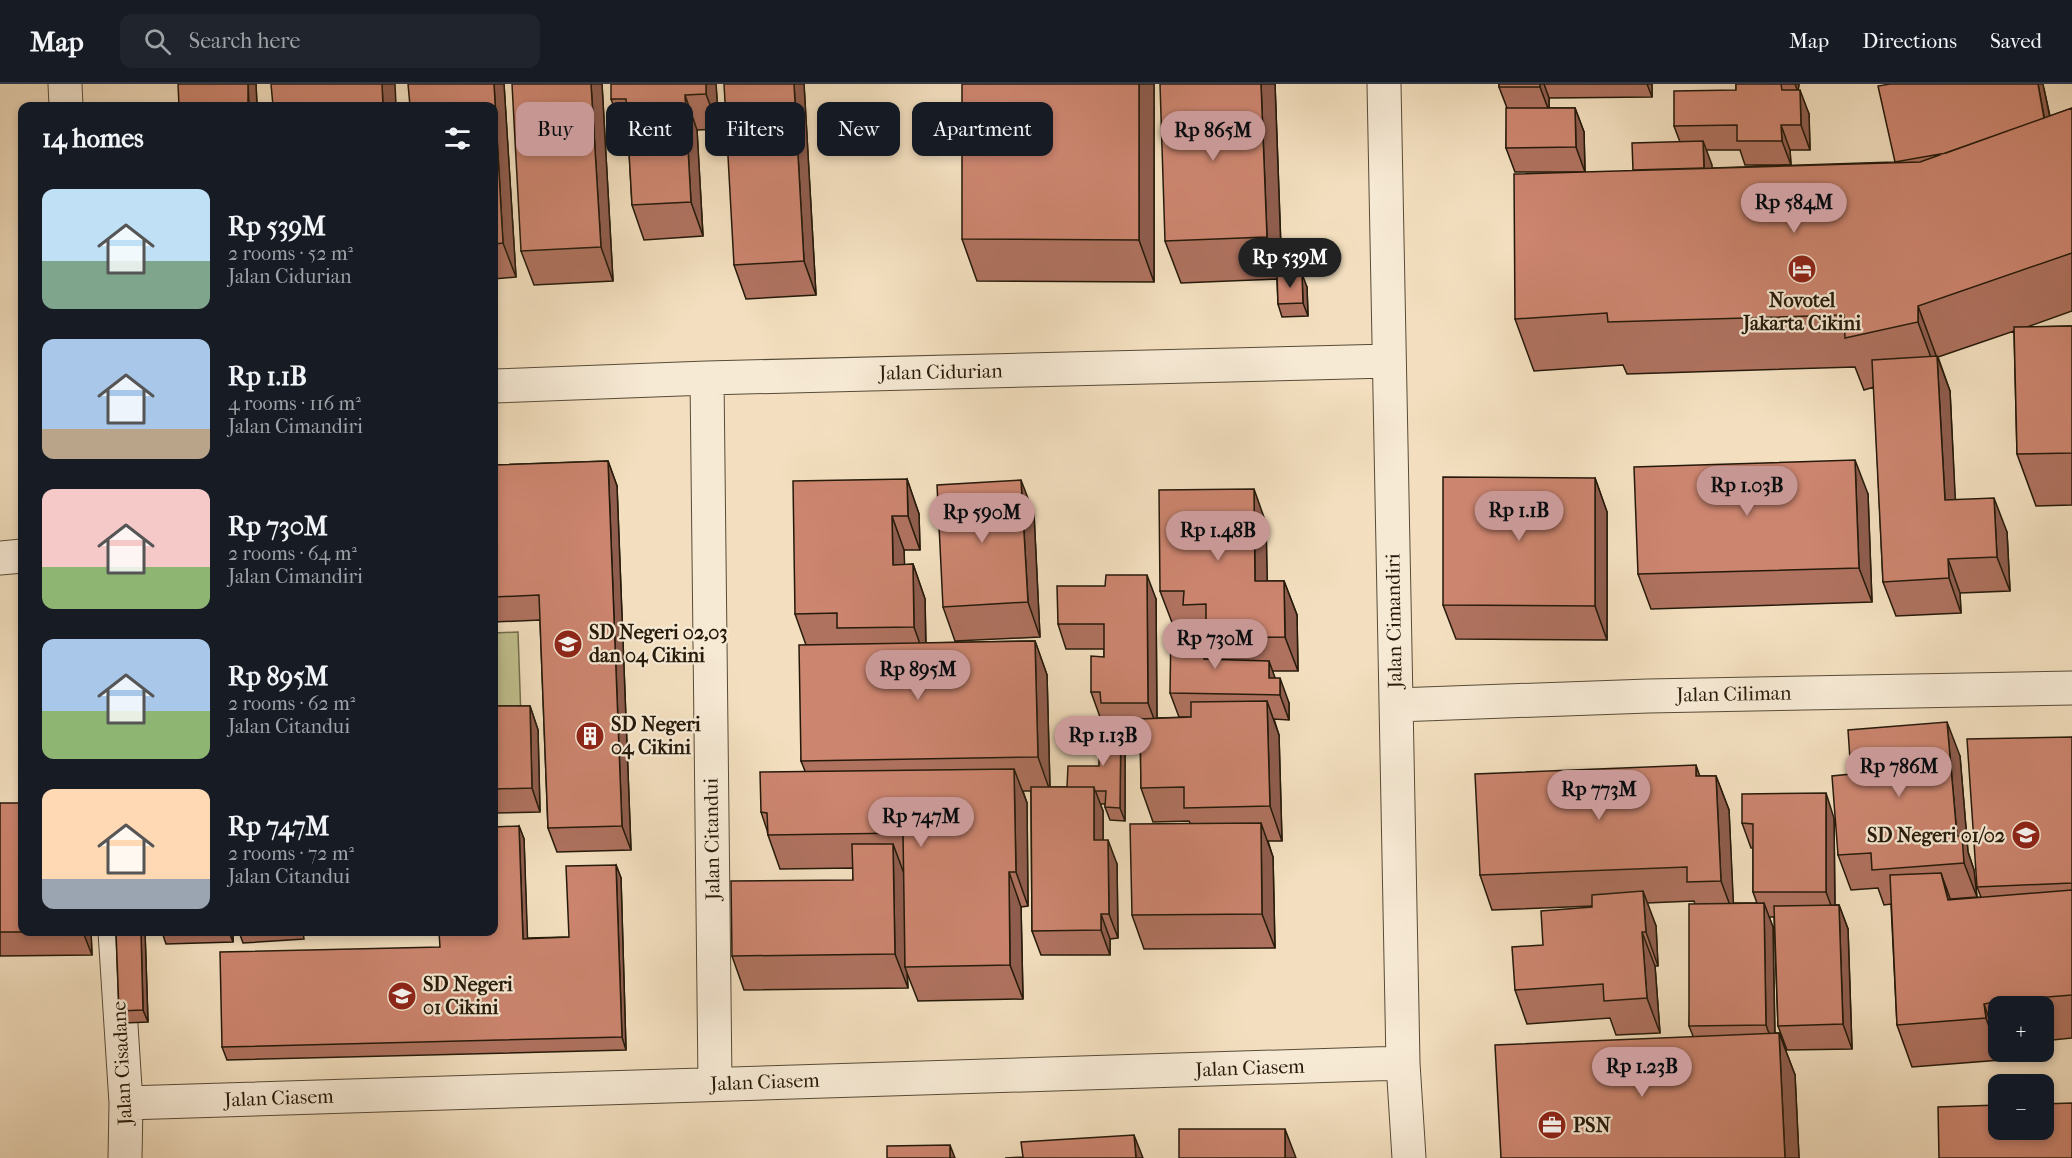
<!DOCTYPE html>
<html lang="en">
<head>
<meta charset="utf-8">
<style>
	body { margin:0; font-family:"IM FELL French Canon",serif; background:#20242c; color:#f1f3f6; height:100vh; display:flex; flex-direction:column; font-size:22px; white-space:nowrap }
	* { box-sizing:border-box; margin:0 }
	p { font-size:20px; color:#9ea1a6 }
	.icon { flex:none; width:33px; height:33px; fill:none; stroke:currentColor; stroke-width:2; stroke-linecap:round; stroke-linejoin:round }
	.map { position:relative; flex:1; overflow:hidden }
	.details { position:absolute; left:18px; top:18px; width:480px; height:834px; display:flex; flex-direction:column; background:#171b24; border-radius:12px; box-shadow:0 3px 9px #0003 }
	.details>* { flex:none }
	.hud { position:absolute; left:516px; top:18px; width:570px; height:54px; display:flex; gap:12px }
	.fabs { position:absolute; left:1988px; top:912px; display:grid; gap:12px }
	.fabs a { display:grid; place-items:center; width:66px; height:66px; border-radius:12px; background:#171b24; box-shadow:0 3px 9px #0003; font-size:30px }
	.price { position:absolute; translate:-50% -51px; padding:0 14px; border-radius:21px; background:#c59692; color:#111; font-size:20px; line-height:39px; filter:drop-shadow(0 2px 3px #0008) }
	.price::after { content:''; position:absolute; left:50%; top:36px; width:18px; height:14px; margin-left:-9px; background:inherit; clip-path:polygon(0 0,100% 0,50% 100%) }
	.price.on { background:#222; color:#fff }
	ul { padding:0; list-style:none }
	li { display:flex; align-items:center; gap:18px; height:150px; padding:0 24px }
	li span { display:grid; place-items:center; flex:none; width:168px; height:120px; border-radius:12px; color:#555 }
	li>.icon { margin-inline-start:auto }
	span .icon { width:72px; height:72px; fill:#fffc; stroke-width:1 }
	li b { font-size:26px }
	h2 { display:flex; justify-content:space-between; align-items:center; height:72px; padding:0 24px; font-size:26px }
	.tag { padding:0 21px; border-radius:12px; background:#171b24; box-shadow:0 3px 9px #0003; font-size:21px; line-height:54px }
	.tag.on { background:#c59692; color:#111 }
	header { display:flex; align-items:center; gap:36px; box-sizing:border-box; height:84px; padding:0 30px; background:#171b24; border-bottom:2px solid #363941 }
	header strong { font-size:28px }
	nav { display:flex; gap:33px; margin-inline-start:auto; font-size:21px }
	.search { width:420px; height:54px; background:#20242c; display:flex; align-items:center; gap:15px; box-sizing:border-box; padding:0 21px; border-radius:12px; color:#9ea1a6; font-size:22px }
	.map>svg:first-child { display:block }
	.green { fill:#c1c08e; stroke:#736d4c; stroke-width:1.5 }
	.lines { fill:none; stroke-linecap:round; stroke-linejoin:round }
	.minor-casing { stroke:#584b37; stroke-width:35 }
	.minor { stroke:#f7ead5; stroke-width:33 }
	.wall { fill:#af725f; stroke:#251a0a; stroke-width:1.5 }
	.shaded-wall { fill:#8f5d4e; stroke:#251a0a; stroke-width:1.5 }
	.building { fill:#cc856f; stroke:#251a0a; stroke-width:1.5 }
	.labels { text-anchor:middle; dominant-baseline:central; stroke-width:4.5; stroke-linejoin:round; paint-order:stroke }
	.poi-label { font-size:20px; font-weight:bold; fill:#251a0a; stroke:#f7ead5; text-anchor:start }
	.street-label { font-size:20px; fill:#251a0a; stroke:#f7ead5 }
</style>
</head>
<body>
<header>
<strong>Map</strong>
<div class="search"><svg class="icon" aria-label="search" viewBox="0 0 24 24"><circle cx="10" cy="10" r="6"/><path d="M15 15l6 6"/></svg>Search here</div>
<nav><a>Map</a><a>Directions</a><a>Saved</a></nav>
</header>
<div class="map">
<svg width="2072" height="1074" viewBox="0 0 2072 1074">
	<rect width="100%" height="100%" fill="#f3dfbf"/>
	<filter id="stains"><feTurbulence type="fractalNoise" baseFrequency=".00333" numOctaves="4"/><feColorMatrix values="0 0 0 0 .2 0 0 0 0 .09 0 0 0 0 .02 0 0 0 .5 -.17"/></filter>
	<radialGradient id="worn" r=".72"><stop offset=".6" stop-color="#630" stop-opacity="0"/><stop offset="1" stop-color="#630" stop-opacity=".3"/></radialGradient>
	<!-- green -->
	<path class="green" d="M 518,548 L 521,634 L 494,635 L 494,549 Z
		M 315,848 L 425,848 L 425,849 L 315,851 Z"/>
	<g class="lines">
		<!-- minor casing -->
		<g class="minor-casing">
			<path id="minor" d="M 65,0 L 66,22
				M 1384,0 L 1403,979 L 1409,1074
				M 707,294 L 715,999
				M 494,302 L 707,294 L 1389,277
				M 0,474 L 22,472
				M 1396,621 L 1648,612 L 2072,604
				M 115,848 L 126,1019 L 125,1074
				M 126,1019 L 1403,979"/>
		</g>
		<!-- minor -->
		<use href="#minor" class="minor"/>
	</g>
	<!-- wall -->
	<path class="wall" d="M 256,0 L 257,22 L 179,22 Z
		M 504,0 L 516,193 L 494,195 L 494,22 Z
		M 602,0 L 613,197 L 534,201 L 521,167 Z
		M 716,0 L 719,45 L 697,46 L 703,152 L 644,156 L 632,121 L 628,49 L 624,50 L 611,15 Z
		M 804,0 L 816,211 L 746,215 L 734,181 Z
		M 1154,0 L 1154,198 L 977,197 L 962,155 Z
		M 1275,0 L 1282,190 L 1307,203 L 1308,232 L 1282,233 L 1278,220 L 1277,195 L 1181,199 L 1165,157 Z
		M 1499,0 L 1652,0 L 1652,13 L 1549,14 L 1549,24 L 1575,24 L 1584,48 L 1585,88 L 1515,88 L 1506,64 L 1507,24 L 1499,3 Z
		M 1736,0 L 1799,0 L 1798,6 L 1809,30 L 1810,66 L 1790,66 L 1791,81 L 1745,81 L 1740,66 L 1706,66 L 1712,84 L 1894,78 L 2044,5 L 2050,32 L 2072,24 L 2072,227 L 2027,243 L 2072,242 L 2072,421 L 2036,422 L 2017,370 L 2014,247 L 1938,273 L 1950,307 L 1955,415 L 2007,448 L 2010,507 L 1960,509 L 1961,529 L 1896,532 L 1883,498 L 1874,303 L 1864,306 L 1855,283 L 1627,290 L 1623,281 L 1534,287 L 1515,235 L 1633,86 L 1680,58 L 1674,42 L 1736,6 Z
		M 608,377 L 617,402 L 631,766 L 557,768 L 548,744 L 540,536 L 494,538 L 494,381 Z
		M 1595,394 L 1607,428 L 1607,556 L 1456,555 L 1443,521 Z
		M 907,395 L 919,430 L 920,466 L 904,466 L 904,481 L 913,480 L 925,515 L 926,559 L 1035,557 L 1047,591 L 1050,703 L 1067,703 L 1099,682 L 1108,638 L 1106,633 L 1100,633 L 1091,608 L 1104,573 L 1104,565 L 1066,565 L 1058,540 L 1156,515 L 1157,634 L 1191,633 L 1179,633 L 1170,609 L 1192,545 L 1191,542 L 1173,541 L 1160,507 L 1266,439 L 1267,497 L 1284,497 L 1297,531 L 1298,587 L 1272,587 L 1275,594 L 1289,619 L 1289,636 L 1274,635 L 1279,651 L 1282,757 L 1268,757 L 1273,773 L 1275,864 L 1144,865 L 1132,831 L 1190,739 L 1189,737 L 1153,738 L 1141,704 L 1140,643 L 1123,643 L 1125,651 L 1125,737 L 1110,736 L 1105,723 L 1105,720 L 1100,720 L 1103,727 L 1103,756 L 1117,780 L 1118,854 L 1110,855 L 1110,871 L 1041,871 L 1032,847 L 1031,707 L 1023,707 L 1027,719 L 1028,822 L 1021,823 L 1023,915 L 918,917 L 907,889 L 908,904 L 744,906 L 732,872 L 853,796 L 853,784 L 780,785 L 768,751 L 767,746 L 761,728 L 805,687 L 801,677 L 806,561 L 795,530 Z
		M 1868,410 L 1872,518 L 1651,525 L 1638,490 Z
		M 1034,430 L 1040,553 L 955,557 L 943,523 Z
		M 494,622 L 530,622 L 538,646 L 540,728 L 494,729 Z
		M 2072,653 L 2072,954 L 2043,957 L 2043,922 L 1998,922 L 1998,968 L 2000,968 L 2001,976 L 1912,983 L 1897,941 L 1891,820 L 1884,821 L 1878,804 L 1851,806 L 1838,771 L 1851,690 L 1960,672 L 1968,768 L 1974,786 L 1977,813 L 1950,815 L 1981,813 L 1977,803 Z
		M 1700,692 L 1716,692 L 1729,726 L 1733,819 L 1757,819 L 1753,808 L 1753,764 L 1751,764 L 1742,739 L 1834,734 L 1835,821 L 1839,821 L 1848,845 L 1852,965 L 1787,966 L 1778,942 L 1774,833 L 1769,833 L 1773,843 L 1775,949 L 1779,949 L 1795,991 L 1799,1074 L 1501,1074 L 1693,952 L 1689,942 L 1695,820 L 1694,817 L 1647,819 L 1656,842 L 1658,882 L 1655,882 L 1660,949 L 1616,951 L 1610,934 L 1527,940 L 1515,906 L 1592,823 L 1592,822 L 1492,826 L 1480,791 Z
		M 0,719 L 22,848 L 91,848 L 92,871 L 0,872 Z
		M 519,742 L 524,755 L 527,854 L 569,853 L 616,781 L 621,794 L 626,966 L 227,976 L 222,963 L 440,863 Z
		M 116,848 L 145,848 L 148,938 L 124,939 L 119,927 Z
		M 162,848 L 233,848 L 233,858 L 166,860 Z
		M 239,848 L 303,848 L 304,855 L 243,859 Z"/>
	<!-- shaded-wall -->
	<path class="shaded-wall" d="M 248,0 L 256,0 L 257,22 L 249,22 Z
		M 382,0 L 395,0 L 396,22 L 383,22 Z
		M 494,0 L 504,0 L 516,193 L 503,159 Z
		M 591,0 L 602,0 L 613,197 L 601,163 Z
		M 706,0 L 716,0 L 719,45 L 706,10 Z
		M 794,0 L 804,0 L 816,211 L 804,177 Z
		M 1139,0 L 1154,0 L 1154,198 L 1139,156 Z
		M 1261,0 L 1275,0 L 1282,195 L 1267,153 Z
		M 1540,0 L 1544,0 L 1549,14 L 1549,27 L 1540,3 Z
		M 1647,0 L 1652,0 L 1652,13 Z
		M 1795,0 L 1799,0 L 1798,8 Z
		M 2038,0 L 2043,0 L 2044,5 L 2060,82 L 2047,48 Z
		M 1800,6 L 1809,30 L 1810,66 L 1801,41 Z
		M 685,11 L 697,46 L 703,152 L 691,118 Z
		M 1575,24 L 1584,48 L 1585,88 L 1576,63 Z
		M 1781,41 L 1790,66 L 1791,81 L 1782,57 Z
		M 1703,57 L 1712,81 L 1713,126 L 1705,101 Z
		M 1302,190 L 1307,203 L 1308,232 L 1303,219 Z
		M 1918,222 L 1937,274 L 1937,290 L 1918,238 Z
		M 1937,272 L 1950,307 L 1957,450 L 1945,416 Z
		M 1855,376 L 1868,410 L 1872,518 L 1859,484 Z
		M 608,377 L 617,402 L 631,766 L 622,742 Z
		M 1595,394 L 1607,428 L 1607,556 L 1595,522 Z
		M 907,395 L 919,430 L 920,466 L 908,432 Z
		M 1021,396 L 1034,430 L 1040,553 L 1028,518 Z
		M 1254,405 L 1266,439 L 1268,531 L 1255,497 Z
		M 1994,414 L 2007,448 L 2010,507 L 1997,473 Z
		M 892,432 L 904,466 L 906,515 L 893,481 Z
		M 1948,475 L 1960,509 L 1961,529 L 1949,494 Z
		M 913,480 L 925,515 L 926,577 L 914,543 Z
		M 1147,491 L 1156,515 L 1157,643 L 1148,619 Z
		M 1284,497 L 1297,531 L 1298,587 L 1285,553 Z
		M 1205,545 L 1208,554 L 1206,554 L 1214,575 L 1213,599 L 1204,575 Z
		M 1035,557 L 1047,591 L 1050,707 L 1038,673 Z
		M 1269,577 L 1278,602 L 1269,594 Z
		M 1280,594 L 1289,619 L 1289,636 L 1280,611 Z
		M 1267,617 L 1279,651 L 1282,757 L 1270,722 Z
		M 530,622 L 538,646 L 540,728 L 532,704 Z
		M 1947,638 L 1960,672 L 1968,768 L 1974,786 L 1977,813 L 1964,779 L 1957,752 Z
		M 1121,639 L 1125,651 L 1125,737 L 1120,724 Z
		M 1696,681 L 1708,716 L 1696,692 Z
		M 1014,685 L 1027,719 L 1028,822 L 1016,788 Z
		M 1716,692 L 1729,726 L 1734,832 L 1721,797 Z
		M 1094,703 L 1103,727 L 1103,780 L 1094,756 Z
		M 1826,709 L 1834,734 L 1835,832 L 1826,808 Z
		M 1261,739 L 1273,773 L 1275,864 L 1262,830 Z
		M 519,742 L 524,755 L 528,867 L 523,855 Z
		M 1108,756 L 1117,780 L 1118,854 L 1109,830 Z
		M 893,760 L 906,795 L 905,883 L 907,889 L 908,904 L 895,870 Z
		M 616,781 L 621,794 L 626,966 L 622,953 Z
		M 1009,788 L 1021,823 L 1023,915 L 1010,881 Z
		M 1941,789 L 1956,831 L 1948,816 Z
		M 1643,807 L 1656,842 L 1658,882 L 1646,848 Z
		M 1764,819 L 1773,843 L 1775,966 L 1766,941 Z
		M 1839,821 L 1848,845 L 1852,965 L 1843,940 Z
		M 1101,830 L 1110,855 L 1110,871 L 1101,846 Z
		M 83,848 L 91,848 L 92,871 Z
		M 141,848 L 145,848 L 148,938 L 143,926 Z
		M 229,848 L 233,848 L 233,858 Z
		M 1642,848 L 1655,882 L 1660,949 L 1647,914 Z
		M 1984,920 L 1998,960 L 1998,968 L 2000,968 L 2001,976 L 1986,934 Z
		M 1779,949 L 1795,991 L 1799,1074 L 1785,1074 Z
		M 1285,1045 L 1296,1074 L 1285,1074 Z
		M 1134,1051 L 1143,1074 L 1136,1074 Z
		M 950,1061 L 955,1074 L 950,1074 Z"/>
	<!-- building -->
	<path class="building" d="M 178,0 L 248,0 L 248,21 L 179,22 Z
		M 271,0 L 382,0 L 383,22 L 273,22 Z
		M 408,0 L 494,0 L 503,159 L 494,160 L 494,22 L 410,22 Z
		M 512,0 L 591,0 L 601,163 L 521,167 Z
		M 611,0 L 706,0 L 706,10 L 685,11 L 691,118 L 632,121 L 626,15 L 611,15 Z
		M 724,0 L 794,0 L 804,177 L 734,181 Z
		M 962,0 L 1139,0 L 1139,156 L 962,155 Z
		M 1160,0 L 1261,0 L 1267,153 L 1165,157 Z
		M 1499,0 L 1540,0 L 1540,3 L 1499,3 Z
		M 1736,0 L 1781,0 L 1782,6 L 1800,6 L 1801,41 L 1781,41 L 1782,57 L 1737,57 L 1737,41 L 1674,42 L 1674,7 L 1736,6 Z
		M 1890,0 L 2038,0 L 2044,34 L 1946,69 L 1895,78 L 1878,2 Z
		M 1506,24 L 1575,24 L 1576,63 L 1506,64 Z
		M 2072,24 L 2072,169 L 1918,222 L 1918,238 L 1845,254 L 1844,231 L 1608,238 L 1607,229 L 1515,235 L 1514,90 L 1920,78 Z
		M 1703,57 L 1704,84 L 1633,86 L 1632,59 Z
		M 1277,190 L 1302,190 L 1303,219 L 1278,220 Z
		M 2072,242 L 2072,369 L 2017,370 L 2014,243 Z
		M 1937,272 L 1945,416 L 1994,414 L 1997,473 L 1948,475 L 1949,494 L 1883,498 L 1872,276 Z
		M 1855,376 L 1859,484 L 1638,490 L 1634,383 Z
		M 608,377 L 622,742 L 548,744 L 539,511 L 494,513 L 494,381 Z
		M 1443,393 L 1595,394 L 1595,522 L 1443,521 Z
		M 907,395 L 908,432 L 892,432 L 893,481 L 913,480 L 914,543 L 837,544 L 837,529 L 795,530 L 793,397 Z
		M 1021,396 L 1028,518 L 943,523 L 937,401 Z
		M 1254,405 L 1255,497 L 1284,497 L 1285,553 L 1206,554 L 1206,520 L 1183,521 L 1184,507 L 1160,507 L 1159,406 Z
		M 1106,491 L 1147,491 L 1148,619 L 1101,619 L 1100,608 L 1091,608 L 1091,572 L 1104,573 L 1104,540 L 1058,540 L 1057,502 L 1105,502 Z
		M 1171,544 L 1205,545 L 1204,575 L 1269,577 L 1269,594 L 1280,594 L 1280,611 L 1170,609 Z
		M 1035,557 L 1038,673 L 801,677 L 799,561 Z
		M 1267,617 L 1270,722 L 1184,724 L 1184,703 L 1141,704 L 1140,635 L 1191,633 L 1191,618 Z
		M 494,622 L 530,622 L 532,704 L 494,705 Z
		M 1099,638 L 1121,639 L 1120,724 L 1105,723 L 1106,707 L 1095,707 L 1094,703 L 1067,703 L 1068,682 L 1099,682 Z
		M 1947,638 L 1957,752 L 1962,752 L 1964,779 L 1872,786 L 1871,769 L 1838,771 L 1832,692 L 1851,690 L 1848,646 Z
		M 2072,653 L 2072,799 L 1977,803 L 1967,655 Z
		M 1696,681 L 1696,692 L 1716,692 L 1721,797 L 1687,798 L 1687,783 L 1480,791 L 1475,690 Z
		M 1014,685 L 1016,788 L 1009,788 L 1010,881 L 905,883 L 903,749 L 768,751 L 767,729 L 761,728 L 760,688 Z
		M 1031,703 L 1094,703 L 1094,756 L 1108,756 L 1109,830 L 1101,830 L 1101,846 L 1032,847 Z
		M 1826,709 L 1826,808 L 1753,808 L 1753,740 L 1742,739 L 1742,710 Z
		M 0,719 L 22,719 L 22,848 L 24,848 L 0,848 Z
		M 1261,739 L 1262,830 L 1132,831 L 1130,740 Z
		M 519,742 L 523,855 L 569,853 L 566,782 L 616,781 L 622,953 L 222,963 L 220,868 L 440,863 L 439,848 L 494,848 L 494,743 Z
		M 852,760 L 893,760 L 895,870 L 732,872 L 731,797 L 853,796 Z
		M 1941,789 L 1948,816 L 2072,806 L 2072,911 L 1999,917 L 1984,920 L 1986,934 L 1897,941 L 1890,791 Z
		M 1643,807 L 1646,848 L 1642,848 L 1647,914 L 1604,917 L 1603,900 L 1515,906 L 1512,863 L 1543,861 L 1541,827 L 1592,823 L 1592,811 Z
		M 1764,819 L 1766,941 L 1689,942 L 1689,820 Z
		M 1839,821 L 1843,940 L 1778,942 L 1774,822 Z
		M 116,848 L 141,848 L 143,926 L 119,927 Z
		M 1779,949 L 1785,1074 L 1501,1074 L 1495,961 Z
		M 2072,1019 L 2072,1074 L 1939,1074 L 1938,1023 L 1998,1021 L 1998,1046 L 2043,1046 L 2043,1020 Z
		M 1179,1045 L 1285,1045 L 1285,1074 L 1179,1074 Z
		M 1134,1051 L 1136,1074 L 1005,1074 L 1023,1073 L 1021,1058 Z
		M 950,1061 L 950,1074 L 887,1074 L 887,1062 Z"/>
	<!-- icons -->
	<defs>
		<g id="hotel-disc" transform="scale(1.5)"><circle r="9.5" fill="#8f2418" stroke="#f7ead5"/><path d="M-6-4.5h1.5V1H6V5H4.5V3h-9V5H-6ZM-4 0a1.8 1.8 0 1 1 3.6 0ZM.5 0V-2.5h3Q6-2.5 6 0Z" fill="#fff"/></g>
		<g id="school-disc" transform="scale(1.5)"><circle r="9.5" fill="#8f2418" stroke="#f7ead5"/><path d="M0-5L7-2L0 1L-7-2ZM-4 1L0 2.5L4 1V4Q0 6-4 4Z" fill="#fff"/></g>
		<g id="building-disc" transform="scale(1.5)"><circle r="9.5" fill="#8f2418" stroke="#f7ead5"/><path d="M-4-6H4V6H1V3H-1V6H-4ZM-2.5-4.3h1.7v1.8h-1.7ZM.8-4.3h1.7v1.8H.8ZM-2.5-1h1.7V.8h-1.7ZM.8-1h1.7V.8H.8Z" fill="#fff"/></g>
		<g id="office-disc" transform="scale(1.5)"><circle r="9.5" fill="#8f2418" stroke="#f7ead5"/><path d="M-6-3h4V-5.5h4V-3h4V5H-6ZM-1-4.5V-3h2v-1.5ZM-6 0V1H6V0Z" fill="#fff"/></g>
	</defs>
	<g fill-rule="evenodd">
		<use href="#hotel-disc" x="1802" y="185"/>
		<use href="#school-disc" x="568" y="560"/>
		<use href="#building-disc" x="590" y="652"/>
		<use href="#school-disc" x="2026" y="751"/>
		<use href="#school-disc" x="402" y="912"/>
		<use href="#office-disc" x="1552" y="1041"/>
	</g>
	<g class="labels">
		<!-- poi labels -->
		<g class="poi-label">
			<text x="1802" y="216" text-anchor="middle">Novotel<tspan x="1802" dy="23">Jakarta Cikini</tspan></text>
			<text x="589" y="548">SD Negeri 02,03<tspan x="589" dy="23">dan 04 Cikini</tspan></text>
			<text x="611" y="640">SD Negeri<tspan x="611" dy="23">04 Cikini</tspan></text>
			<text x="2005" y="751" text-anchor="end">SD Negeri 01/02</text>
			<text x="423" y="900">SD Negeri<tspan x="423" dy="23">01 Cikini</tspan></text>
			<text x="1573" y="1041">PSN</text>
		</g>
		<!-- street labels -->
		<g class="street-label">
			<text transform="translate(941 288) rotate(-1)">Jalan Cidurian</text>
			<text transform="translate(1394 537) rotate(-91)">Jalan Cimandiri</text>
			<text transform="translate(1734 610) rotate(-1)">Jalan Ciliman</text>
			<text transform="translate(712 755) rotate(-91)">Jalan Citandui</text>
			<text transform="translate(122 979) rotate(-93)">Jalan Cisadane</text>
			<text transform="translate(1250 984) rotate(-2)">Jalan Ciasem</text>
			<text transform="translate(765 998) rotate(-2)">Jalan Ciasem</text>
			<text transform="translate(279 1014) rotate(-2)">Jalan Ciasem</text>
		</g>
	</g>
	<rect width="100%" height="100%" filter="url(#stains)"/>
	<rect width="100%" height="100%" fill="url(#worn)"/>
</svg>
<div class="fabs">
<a>+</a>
<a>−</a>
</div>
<b class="price" style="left:1213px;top:78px">Rp 865M</b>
<b class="price" style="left:1794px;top:150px">Rp 584M</b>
<b class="price on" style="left:1290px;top:205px">Rp 539M</b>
<b class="price" style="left:1747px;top:433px">Rp 1.03B</b>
<b class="price" style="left:1519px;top:458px">Rp 1.1B</b>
<b class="price" style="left:982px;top:460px">Rp 590M</b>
<b class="price" style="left:1218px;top:478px">Rp 1.48B</b>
<b class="price" style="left:1215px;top:586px">Rp 730M</b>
<b class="price" style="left:918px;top:617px">Rp 895M</b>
<b class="price" style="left:1103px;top:683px">Rp 1.13B</b>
<b class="price" style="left:1899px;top:714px">Rp 786M</b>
<b class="price" style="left:1599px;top:737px">Rp 773M</b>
<b class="price" style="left:921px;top:764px">Rp 747M</b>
<b class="price" style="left:1642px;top:1014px">Rp 1.23B</b>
<div class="hud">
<a class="tag on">Buy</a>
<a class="tag">Rent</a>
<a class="tag">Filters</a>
<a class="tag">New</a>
<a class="tag">Apartment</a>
</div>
<section class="details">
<h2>14 homes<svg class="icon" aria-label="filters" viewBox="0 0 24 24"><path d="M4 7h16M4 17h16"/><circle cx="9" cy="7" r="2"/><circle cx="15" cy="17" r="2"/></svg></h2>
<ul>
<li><span style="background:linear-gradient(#bfe0f5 60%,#7fa58c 0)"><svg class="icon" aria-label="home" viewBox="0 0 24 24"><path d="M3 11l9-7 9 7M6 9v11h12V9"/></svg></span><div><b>Rp 539M</b><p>2 rooms · 52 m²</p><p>Jalan Cidurian</p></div></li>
<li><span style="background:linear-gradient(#a9c7e8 75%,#b9a48a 0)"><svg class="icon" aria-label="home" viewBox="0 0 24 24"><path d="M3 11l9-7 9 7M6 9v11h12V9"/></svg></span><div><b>Rp 1.1B</b><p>4 rooms · 116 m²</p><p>Jalan Cimandiri</p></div></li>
<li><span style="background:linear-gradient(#f6c9c9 65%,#8fb573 0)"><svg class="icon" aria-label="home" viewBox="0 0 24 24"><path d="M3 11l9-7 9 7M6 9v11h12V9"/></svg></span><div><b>Rp 730M</b><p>2 rooms · 64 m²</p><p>Jalan Cimandiri</p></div></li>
<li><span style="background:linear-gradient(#a9c7e8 60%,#8fb573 0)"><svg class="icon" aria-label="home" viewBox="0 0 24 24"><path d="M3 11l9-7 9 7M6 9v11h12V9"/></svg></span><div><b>Rp 895M</b><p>2 rooms · 62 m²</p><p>Jalan Citandui</p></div></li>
<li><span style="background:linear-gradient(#ffd9b3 75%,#9aa5b1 0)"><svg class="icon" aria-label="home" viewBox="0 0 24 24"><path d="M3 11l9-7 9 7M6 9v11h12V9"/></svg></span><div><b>Rp 747M</b><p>2 rooms · 72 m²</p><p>Jalan Citandui</p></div></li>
</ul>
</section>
</div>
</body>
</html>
